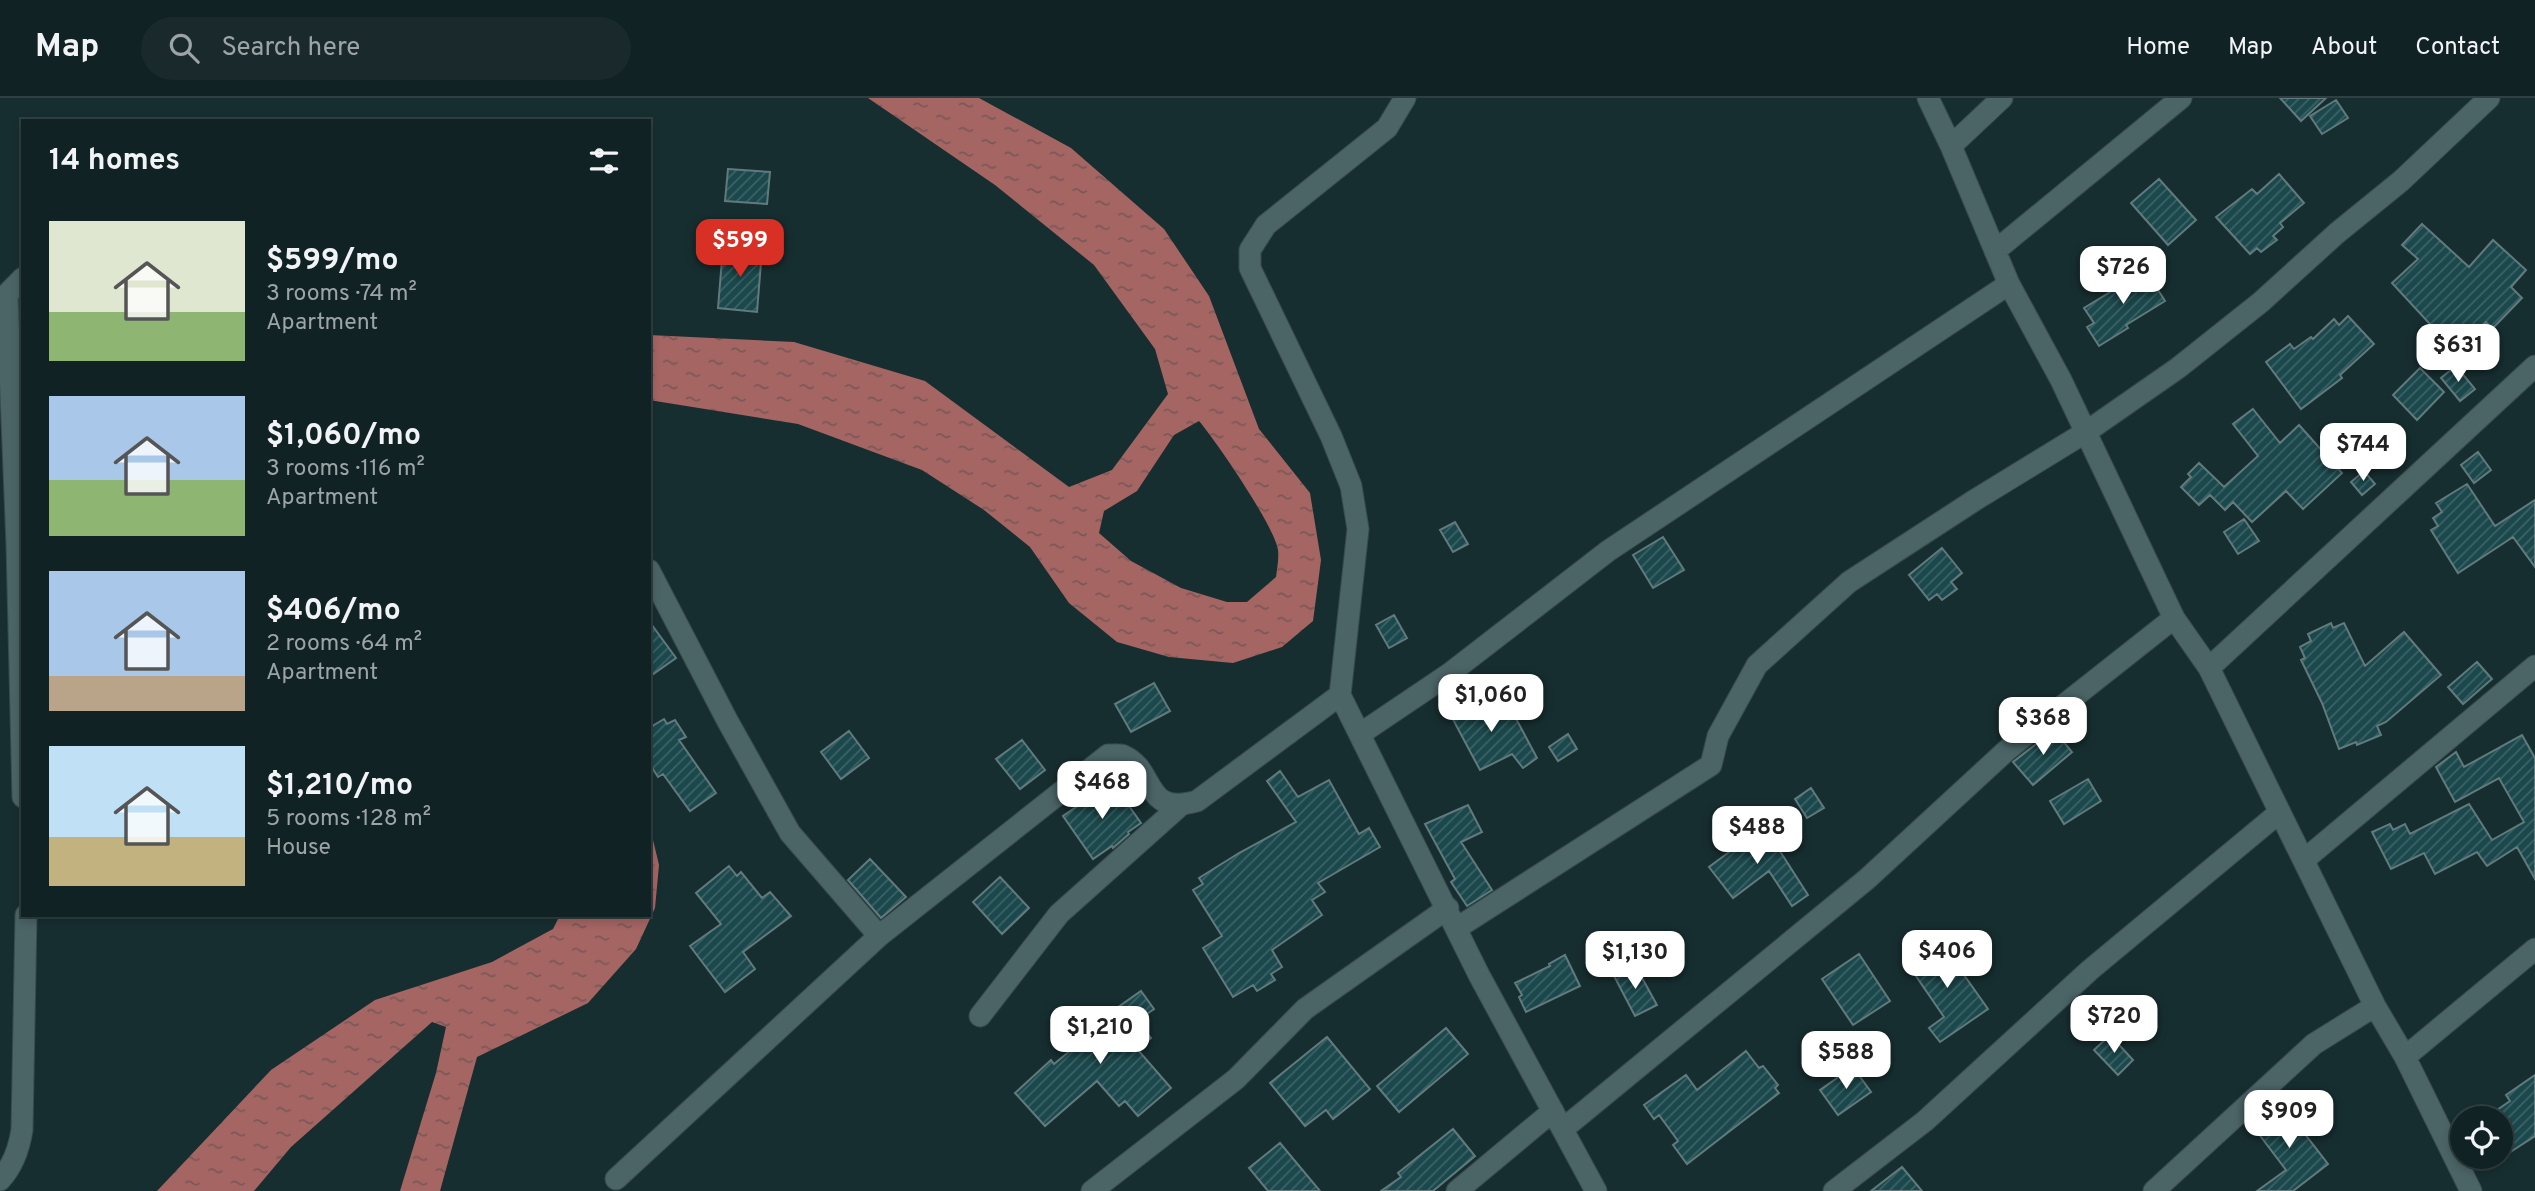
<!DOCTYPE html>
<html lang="en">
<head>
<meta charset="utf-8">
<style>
	body { margin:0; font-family:Overpass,sans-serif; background:#1a2a2c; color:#f1f3f6; height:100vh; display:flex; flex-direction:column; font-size:26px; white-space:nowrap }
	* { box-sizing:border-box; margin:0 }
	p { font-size:23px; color:#9ca4a6 }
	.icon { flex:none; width:38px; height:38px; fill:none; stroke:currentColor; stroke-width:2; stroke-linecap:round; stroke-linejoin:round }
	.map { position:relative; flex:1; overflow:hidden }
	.panel { position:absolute; left:21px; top:21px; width:630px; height:798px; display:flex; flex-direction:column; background:#112224; border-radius:0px; box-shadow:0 4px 10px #0003,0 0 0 2px #303f41 }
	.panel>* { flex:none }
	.tools { position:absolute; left:2450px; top:1008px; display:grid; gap:14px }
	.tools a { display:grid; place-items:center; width:63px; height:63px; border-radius:50%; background:#112224; box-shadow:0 4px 10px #0003,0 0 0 2px #303f41; font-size:35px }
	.price { position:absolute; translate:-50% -60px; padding:0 16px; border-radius:14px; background:#fff; color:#222; font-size:23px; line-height:46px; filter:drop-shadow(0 2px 4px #0008) }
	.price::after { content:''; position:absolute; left:50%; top:42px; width:21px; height:16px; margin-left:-10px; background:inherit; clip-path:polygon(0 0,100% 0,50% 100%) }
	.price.selected { background:#d93025; color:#fff }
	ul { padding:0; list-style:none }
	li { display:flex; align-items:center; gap:21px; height:175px; padding:0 28px }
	li span { display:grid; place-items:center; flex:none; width:196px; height:140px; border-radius:0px; color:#555 }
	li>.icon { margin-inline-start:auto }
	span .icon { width:84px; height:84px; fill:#fffc; stroke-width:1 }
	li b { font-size:30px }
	h2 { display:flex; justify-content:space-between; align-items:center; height:84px; padding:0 28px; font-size:30px }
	header { display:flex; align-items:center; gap:42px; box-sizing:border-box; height:98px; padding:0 35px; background:#112224; border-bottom:2px solid #303f41 }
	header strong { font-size:33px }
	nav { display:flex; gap:38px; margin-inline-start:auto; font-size:24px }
	.search { width:490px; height:63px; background:#1a2a2c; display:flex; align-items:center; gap:18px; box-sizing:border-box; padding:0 24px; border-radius:38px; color:#9ca4a6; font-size:26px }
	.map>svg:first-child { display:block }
	.water { fill:url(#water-ripples); fill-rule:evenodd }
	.building { fill:url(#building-hatch); stroke:#617a7d; stroke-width:2 }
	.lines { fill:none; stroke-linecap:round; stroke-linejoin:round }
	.street-casing { stroke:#384b4d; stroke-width:23 }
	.street { stroke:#4b6466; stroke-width:21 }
</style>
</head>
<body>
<header>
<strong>Map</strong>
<div class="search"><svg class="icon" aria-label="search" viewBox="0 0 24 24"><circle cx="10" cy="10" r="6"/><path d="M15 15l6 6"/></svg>Search here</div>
<nav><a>Home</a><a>Map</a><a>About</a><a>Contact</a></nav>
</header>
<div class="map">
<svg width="2535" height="1093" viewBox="0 0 2535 1093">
	<defs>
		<pattern id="water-ripples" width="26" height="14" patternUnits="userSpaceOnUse" patternTransform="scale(1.75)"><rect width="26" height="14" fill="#a56563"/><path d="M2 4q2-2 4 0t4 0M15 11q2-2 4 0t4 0" fill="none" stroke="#7a5858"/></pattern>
		<pattern id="building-hatch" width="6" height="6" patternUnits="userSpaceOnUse" patternTransform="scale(1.75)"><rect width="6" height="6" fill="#1b484c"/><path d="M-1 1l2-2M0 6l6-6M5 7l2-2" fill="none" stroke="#3c6366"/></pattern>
	</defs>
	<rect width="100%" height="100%" fill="#172e30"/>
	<!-- water -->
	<path class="water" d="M 868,0 L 979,0 L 1071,50 L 1164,131 L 1209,198 L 1259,331 L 1310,395 L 1321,462 L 1313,523 L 1282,549 L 1233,565 L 1169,559 L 1117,544 L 1069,505 L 1030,449 L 984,412 L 922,372 L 798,326 L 649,302 L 649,237 L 794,244 L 925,283 L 1069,389 L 1112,372 L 1168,296 L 1155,251 L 1094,167 L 995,87 ZM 1199,323 C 1216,343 1275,429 1278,452 C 1279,461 1277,471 1276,479 L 1247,504 L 1227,504 L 1181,490 L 1131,463 L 1099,435 L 1104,413 L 1137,393 L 1174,337 Z
		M 649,725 L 659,767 L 655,810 L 636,851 L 588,905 L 477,959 L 440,1093 L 400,1093 L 436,975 L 446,929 L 432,924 L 291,1049 L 254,1093 L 157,1093 L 271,972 L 375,902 L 492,864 L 553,831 L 560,817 L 649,817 Z"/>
	<!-- building -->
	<path class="building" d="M 2280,0 L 2326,0 L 2301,23 Z
		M 2336,2 L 2348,20 L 2322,36 L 2310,18 Z
		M 728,71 L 770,74 L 767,106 L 725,103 Z
		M 2279,76 L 2304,105 L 2280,125 L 2283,129 L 2273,138 L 2277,142 L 2261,154 L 2257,150 L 2250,156 L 2216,119 L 2252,91 L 2257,96 Z
		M 2159,81 L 2196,122 L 2168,147 L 2131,105 Z
		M 2422,126 L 2469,169 L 2493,142 L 2526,172 L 2511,189 L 2522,200 L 2492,231 L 2486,224 L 2453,256 L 2426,229 L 2430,226 L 2392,185 L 2418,161 L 2402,147 Z
		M 723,149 L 762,152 L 757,214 L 718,210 Z
		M 2143,168 L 2165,203 L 2126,227 L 2128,230 L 2099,248 L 2087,229 L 2094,225 L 2084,210 L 2120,188 L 2117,184 Z
		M 2348,218 L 2374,246 L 2340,277 L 2342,280 L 2301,311 L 2266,264 L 2290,246 L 2294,251 L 2311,239 L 2313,241 L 2334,221 L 2339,227 Z
		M 2456,268 L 2475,291 L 2460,303 L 2441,280 Z
		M 2420,270 L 2444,294 L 2417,322 L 2393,297 Z
		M 2253,311 L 2280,345 L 2299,327 L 2342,375 L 2303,411 L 2286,393 L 2252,424 L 2233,404 L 2225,412 L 2210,397 L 2199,407 L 2181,389 L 2191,379 L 2188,376 L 2199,365 L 2224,389 L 2258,358 L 2233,326 Z
		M 2478,354 L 2491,372 L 2474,385 L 2461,367 Z
		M 2364,373 L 2375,386 L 2362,397 L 2351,384 Z
		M 2467,386 L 2495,428 L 2535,402 L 2535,469 L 2513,439 L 2458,475 L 2431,432 L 2438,428 L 2433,420 L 2442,414 L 2436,405 Z
		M 2244,421 L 2259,443 L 2238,456 L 2224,434 Z
		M 1455,424 L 1468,446 L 1453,454 L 1440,432 Z
		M 1663,439 L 1684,472 L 1653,490 L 1633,457 Z
		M 1942,450 L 1962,475 L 1951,484 L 1957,491 L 1942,502 L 1937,496 L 1929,502 L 1909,477 Z
		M 1394,517 L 1407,540 L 1389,550 L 1376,527 Z
		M 649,523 L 676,560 L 649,579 Z
		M 2331,525 L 2333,530 L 2344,525 L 2365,568 L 2404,534 L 2441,577 L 2386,624 L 2377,628 L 2381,637 L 2357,647 L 2356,644 L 2339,651 L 2322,605 L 2301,562 L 2305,560 L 2300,549 L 2311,543 L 2308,536 Z
		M 2477,564 L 2492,581 L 2463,606 L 2448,589 Z
		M 1154,585 L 1170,613 L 1131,634 L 1115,606 Z
		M 1483,594 L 1498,620 L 1512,613 L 1537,660 L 1523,670 L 1512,656 L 1480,672 L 1449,614 Z
		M 664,621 L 667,626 L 675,622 L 686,639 L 679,642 L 716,695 L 690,713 L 663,676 L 658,679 L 649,665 L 649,630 Z
		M 2054,632 L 2072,654 L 2033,687 L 2013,664 Z
		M 849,633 L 869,660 L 841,681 L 821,654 Z
		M 1568,636 L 1577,651 L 1558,663 L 1549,649 Z
		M 2522,637 L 2535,660 L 2535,781 L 2517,749 L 2487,768 L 2477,754 L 2435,776 L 2424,755 L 2391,771 L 2372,734 L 2390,726 L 2393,732 L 2405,726 L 2410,736 L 2469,706 L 2492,742 L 2524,724 L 2499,680 L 2455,704 L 2436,669 L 2456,654 L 2464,669 Z
		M 1022,642 L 1045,672 L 1020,691 L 996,661 Z
		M 1280,673 L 1298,699 L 1329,682 L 1359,736 L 1369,730 L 1380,749 L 1318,785 L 1325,794 L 1312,802 L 1322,817 L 1272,852 L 1282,869 L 1271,876 L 1275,882 L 1257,893 L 1253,887 L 1233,899 L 1203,850 L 1222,838 L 1193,792 L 1203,786 L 1199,780 L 1239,755 L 1296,724 L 1267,683 Z
		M 2088,681 L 2101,703 L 2064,726 L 2050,703 Z
		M 1112,684 L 1141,725 L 1128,734 L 1129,736 L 1113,750 L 1112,748 L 1093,761 L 1063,718 Z
		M 1811,690 L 1824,710 L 1807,720 L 1795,701 Z
		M 1468,707 L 1482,734 L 1461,744 L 1492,792 L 1467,808 L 1451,784 L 1455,781 L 1425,726 Z
		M 1762,725 L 1808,797 L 1792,808 L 1769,773 L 1733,800 L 1709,769 L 1740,746 L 1737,741 Z
		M 870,761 L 906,799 L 881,820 L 848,782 Z
		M 729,768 L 737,778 L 741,774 L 762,800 L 770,794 L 791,818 L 743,854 L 755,871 L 725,894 L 690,848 L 721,826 L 696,795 Z
		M 1000,779 L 1029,810 L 1002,836 L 973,804 Z
		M 1940,843 L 1988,911 L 1940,944 L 1929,930 L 1944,919 L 1907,865 Z
		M 1859,856 L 1890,903 L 1853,927 L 1822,881 Z
		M 1565,857 L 1580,888 L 1526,914 L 1519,899 L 1522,897 L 1515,885 L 1550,868 L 1549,866 Z
		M 1635,867 L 1657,907 L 1635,918 L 1614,878 Z
		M 1141,893 L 1154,911 L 1137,923 L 1151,940 L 1137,951 L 1171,990 L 1138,1018 L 1125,1003 L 1119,1008 L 1097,983 L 1045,1028 L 1015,995 L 1051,962 L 1054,966 L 1088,938 L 1083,933 L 1109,911 L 1111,914 Z
		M 1446,930 L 1468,956 L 1399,1014 L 1377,988 Z
		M 2110,937 L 2133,962 L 2118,977 L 2094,952 Z
		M 1327,939 L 1370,991 L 1333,1021 L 1326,1012 L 1305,1028 L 1270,985 Z
		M 1746,953 L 1759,970 L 1763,968 L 1778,987 L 1775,990 L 1779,995 L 1687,1066 L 1673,1047 L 1678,1043 L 1659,1017 L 1654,1021 L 1644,1007 L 1686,977 L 1697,992 Z
		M 1853,969 L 1871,994 L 1838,1017 L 1820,992 Z
		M 2535,977 L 2535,1038 L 2501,1060 L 2501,1040 L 2511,1033 L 2497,1012 L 2510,1003 L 2506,997 Z
		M 2281,1005 L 2328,1066 L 2293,1093 L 2257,1093 L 2286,1072 L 2252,1027 Z
		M 1453,1031 L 1475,1058 L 1433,1093 L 1381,1093 L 1401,1079 L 1398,1075 Z
		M 1280,1045 L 1320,1093 L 1268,1093 L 1249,1070 Z
		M 1902,1069 L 1922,1093 L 1871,1093 Z"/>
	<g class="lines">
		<!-- street casing -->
		<g class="street-casing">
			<path id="street" d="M 1405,0 L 1387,30 L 1266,127 L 1250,152 L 1250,170 L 1331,338 L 1351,388 L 1358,431 L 1340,597 L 1479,877 L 1596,1093
				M 1928,0 L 1951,48 L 2009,186 L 2061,282 L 2174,520 L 2209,570 L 2375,908 L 2405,959 L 2471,1093
				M 1951,48 L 2002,0
				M 1995,153 L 2181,0
				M 23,180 L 7,196 L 17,447 L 23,699
				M 649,472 L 727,622 L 790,735 L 879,838 L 1108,657 C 1113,657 1120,656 1124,658 C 1156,672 1143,719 1197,703 L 1340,597
				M 2209,570 L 2535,268
				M 1360,636 L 1449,576 L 1608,453 L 2009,186
				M 2304,762 L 2535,568
				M 1457,830 L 1711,667 L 1718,638 L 1757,567 L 1849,484 L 1975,402 L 2086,334 L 2178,270 L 2261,204 L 2337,135 L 2401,83 L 2489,0
				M 980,918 L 1059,816 L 1181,707
				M 2405,959 L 2535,851
				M 1563,1031 L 1867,781 L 2007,652 L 2174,520
				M 616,1081 L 879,838
				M 0,1082 C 13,1068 19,1051 22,1032 L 26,817
				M 1092,1093 L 1236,981 L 1305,911 L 1448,810
				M 1457,1093 L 1553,1013
				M 1834,1093 L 1925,1023 L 2090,872 L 2280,714
				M 2154,1093 L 2314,946 L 2375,908"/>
		</g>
		<!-- street -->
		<use href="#street" class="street"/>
	</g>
</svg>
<div class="tools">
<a><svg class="icon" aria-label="locate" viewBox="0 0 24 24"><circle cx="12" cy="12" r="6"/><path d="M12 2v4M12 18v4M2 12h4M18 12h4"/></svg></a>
</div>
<b class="price selected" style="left:740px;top:181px">$599</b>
<b class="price" style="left:2123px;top:208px">$726</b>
<b class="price" style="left:2458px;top:286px">$631</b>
<b class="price" style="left:2363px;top:385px">$744</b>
<b class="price" style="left:1491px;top:636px">$1,060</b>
<b class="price" style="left:2043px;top:659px">$368</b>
<b class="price" style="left:1102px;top:723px">$468</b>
<b class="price" style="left:1757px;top:768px">$488</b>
<b class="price" style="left:1947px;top:892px">$406</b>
<b class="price" style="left:1635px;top:893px">$1,130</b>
<b class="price" style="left:2114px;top:957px">$720</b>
<b class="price" style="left:1100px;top:968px">$1,210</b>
<b class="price" style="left:1846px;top:993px">$588</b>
<b class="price" style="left:2289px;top:1052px">$909</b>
<section class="panel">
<h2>14 homes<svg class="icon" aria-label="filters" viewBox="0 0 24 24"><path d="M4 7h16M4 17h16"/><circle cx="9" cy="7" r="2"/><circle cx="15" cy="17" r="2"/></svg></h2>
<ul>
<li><span style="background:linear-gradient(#dfe7d0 65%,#8fb573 0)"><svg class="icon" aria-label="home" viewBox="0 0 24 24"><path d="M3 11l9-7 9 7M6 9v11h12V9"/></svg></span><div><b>$599/mo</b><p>3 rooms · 74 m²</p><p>Apartment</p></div></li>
<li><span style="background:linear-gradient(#a9c7e8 60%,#8fb573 0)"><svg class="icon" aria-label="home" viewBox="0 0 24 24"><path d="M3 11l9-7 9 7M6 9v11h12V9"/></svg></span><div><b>$1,060/mo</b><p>3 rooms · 116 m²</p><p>Apartment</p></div></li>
<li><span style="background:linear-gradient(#a9c7e8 75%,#b9a48a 0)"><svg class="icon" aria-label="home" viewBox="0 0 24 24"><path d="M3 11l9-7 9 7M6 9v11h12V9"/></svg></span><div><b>$406/mo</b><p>2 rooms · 64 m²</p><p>Apartment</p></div></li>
<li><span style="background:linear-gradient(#bfe0f5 65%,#c2b280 0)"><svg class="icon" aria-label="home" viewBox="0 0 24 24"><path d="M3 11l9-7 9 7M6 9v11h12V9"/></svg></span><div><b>$1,210/mo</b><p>5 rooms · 128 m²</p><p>House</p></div></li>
</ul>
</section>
</div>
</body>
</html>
